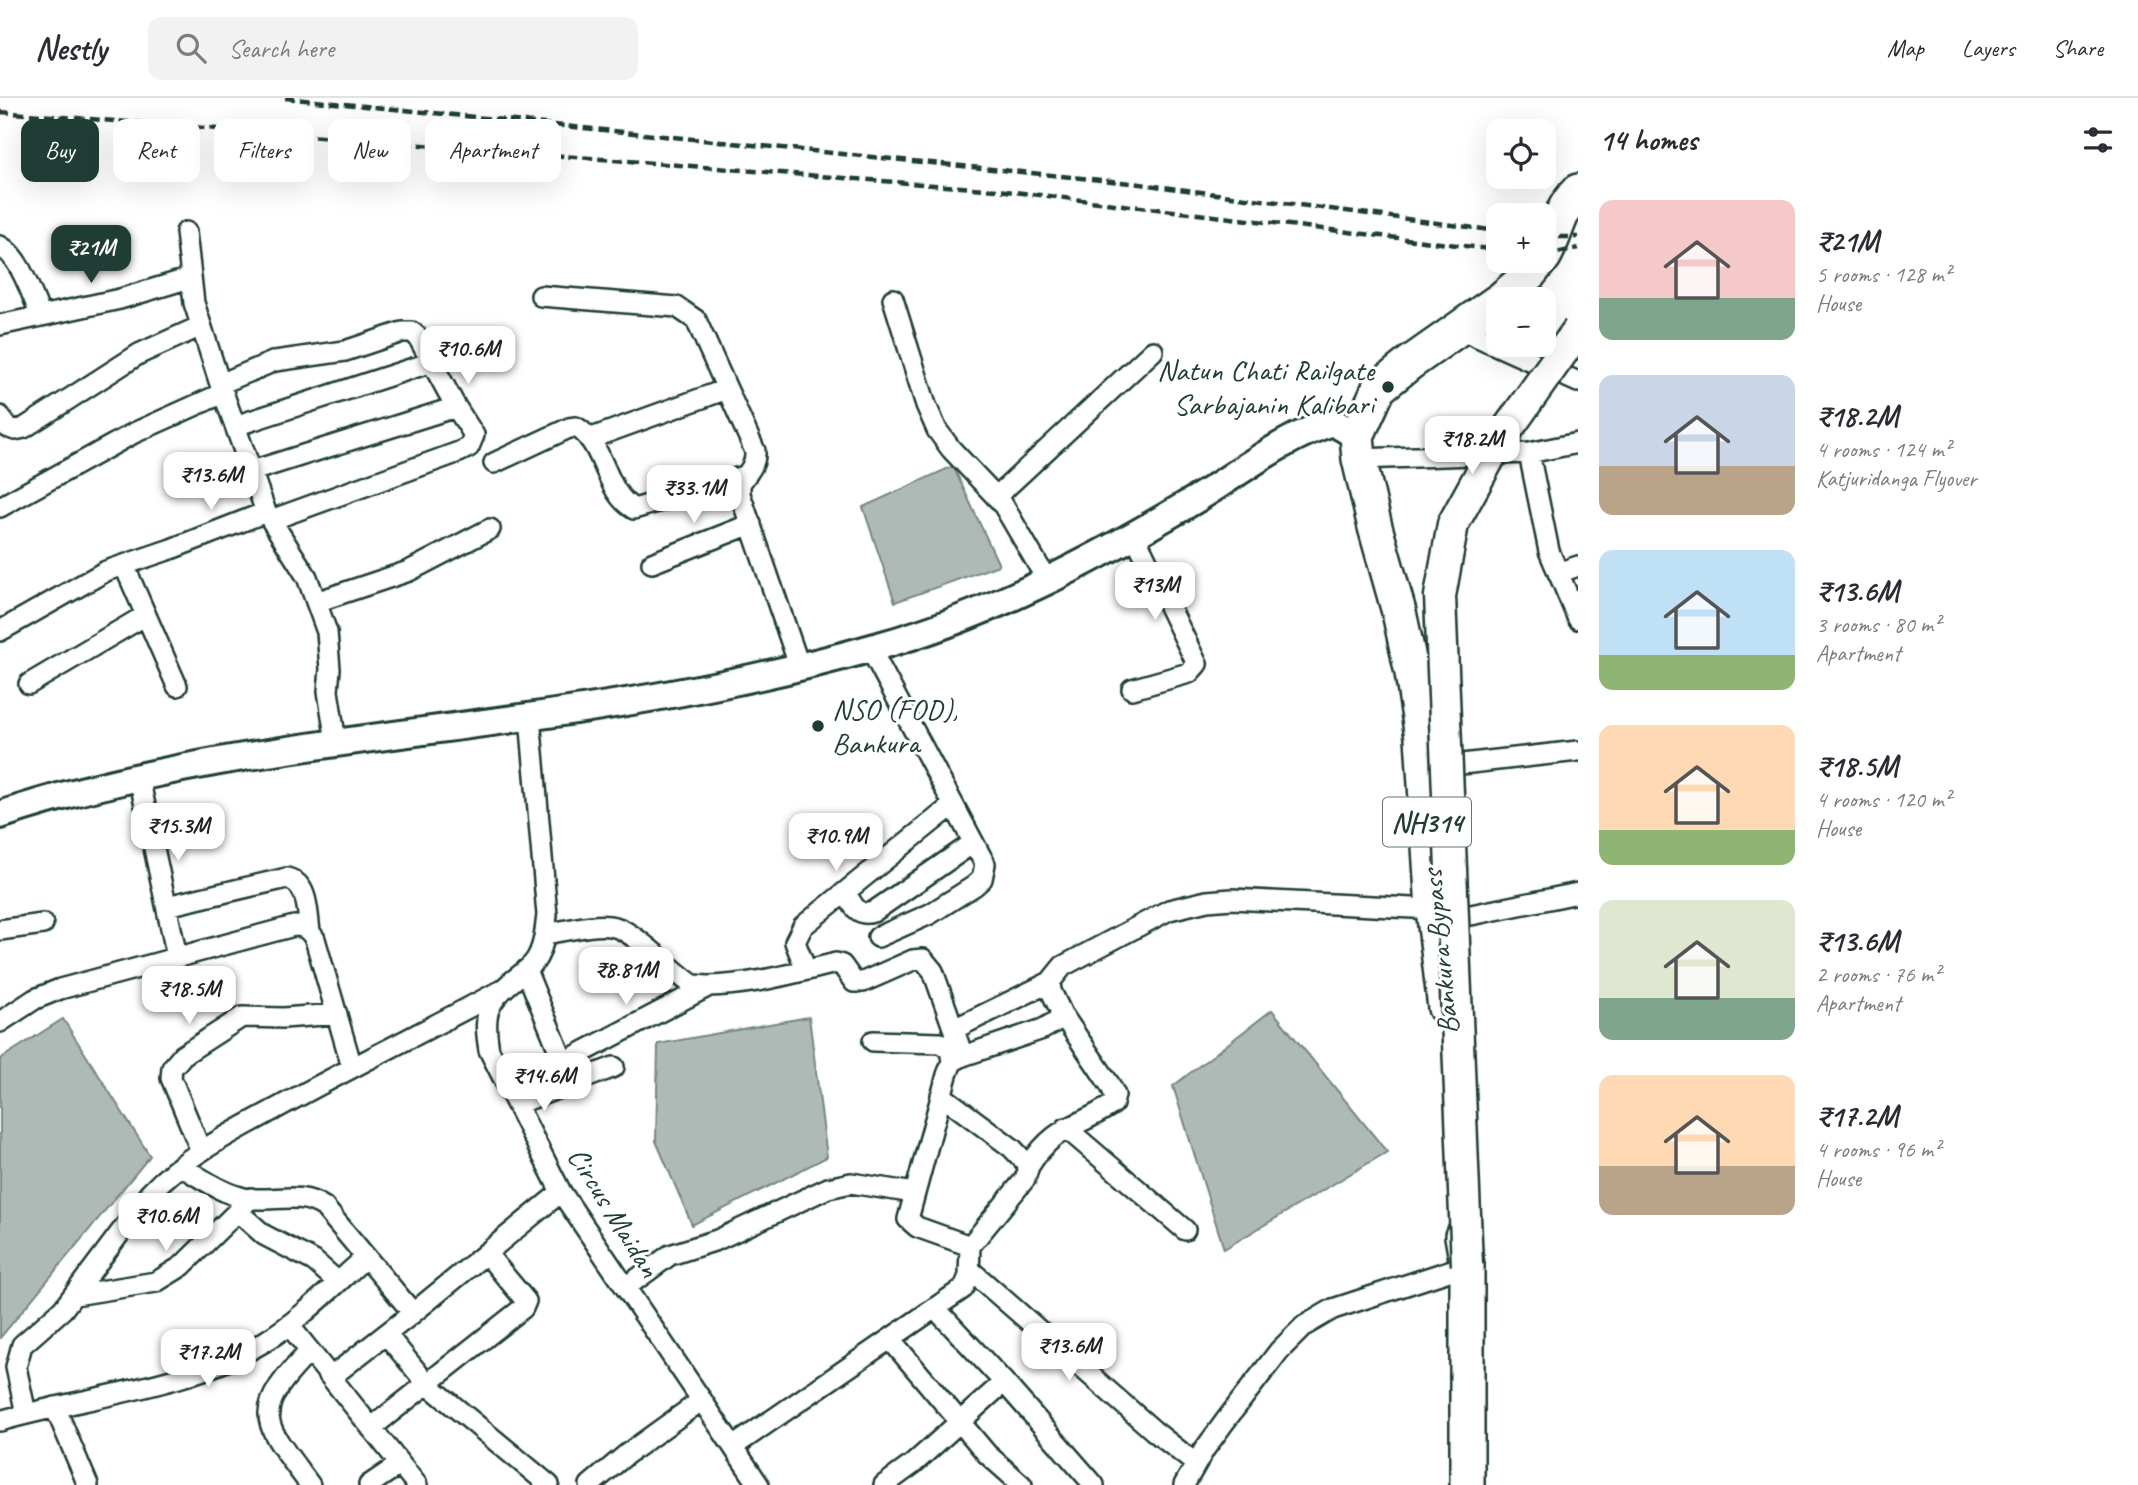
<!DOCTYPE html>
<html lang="en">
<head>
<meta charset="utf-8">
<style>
	body { margin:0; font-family:Caveat,sans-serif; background:#f2f2f3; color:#2b2b33; height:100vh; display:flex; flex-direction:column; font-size:26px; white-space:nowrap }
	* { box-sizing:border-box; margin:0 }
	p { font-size:23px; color:#7c7c81 }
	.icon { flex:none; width:38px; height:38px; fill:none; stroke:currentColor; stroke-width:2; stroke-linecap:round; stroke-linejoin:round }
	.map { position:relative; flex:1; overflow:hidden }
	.drawer { display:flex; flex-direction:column; background:#fff; width:560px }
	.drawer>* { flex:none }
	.banner { position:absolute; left:21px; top:21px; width:665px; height:63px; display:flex; gap:14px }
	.buttons { position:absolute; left:1486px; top:21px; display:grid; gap:14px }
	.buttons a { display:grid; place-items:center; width:70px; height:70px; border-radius:14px; background:#fff; box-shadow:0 7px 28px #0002; font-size:35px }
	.price { position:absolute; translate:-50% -60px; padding:0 16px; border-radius:14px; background:#fff; color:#222; font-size:23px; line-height:46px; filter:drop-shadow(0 2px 4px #0008) }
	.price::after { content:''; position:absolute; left:50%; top:42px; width:21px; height:16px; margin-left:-10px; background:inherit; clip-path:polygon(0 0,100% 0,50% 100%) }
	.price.selected { background:#1f3d34; color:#fff }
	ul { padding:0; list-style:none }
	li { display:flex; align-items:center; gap:21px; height:175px; padding:0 21px }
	li span { display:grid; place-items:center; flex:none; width:196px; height:140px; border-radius:14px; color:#555 }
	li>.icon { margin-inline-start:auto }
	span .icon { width:84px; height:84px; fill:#fffc; stroke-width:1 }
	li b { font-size:30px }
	h2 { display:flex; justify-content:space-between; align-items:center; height:84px; padding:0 21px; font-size:30px }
	.chip { padding:0 24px; border-radius:14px; background:#fff; box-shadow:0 7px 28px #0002; font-size:24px; line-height:63px }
	.chip.selected { background:#1f3d34; color:#fff }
	header { display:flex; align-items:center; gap:42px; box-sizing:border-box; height:98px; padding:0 35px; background:#fff; border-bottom:2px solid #e1e1e2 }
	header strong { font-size:33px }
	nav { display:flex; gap:38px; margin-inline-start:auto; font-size:24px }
	.search { width:490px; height:63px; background:#f2f2f3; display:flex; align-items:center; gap:18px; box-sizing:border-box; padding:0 24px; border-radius:14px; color:#7c7c81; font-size:26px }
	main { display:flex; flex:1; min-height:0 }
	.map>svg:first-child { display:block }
	.water { fill:#afbab7; stroke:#758883; stroke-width:2 }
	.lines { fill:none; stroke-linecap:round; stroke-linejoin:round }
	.street-casing { stroke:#1f3d34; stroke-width:24 }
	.secondary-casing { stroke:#1f3d34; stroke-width:32 }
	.highway-casing { stroke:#1f3d34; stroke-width:38 }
	.street { stroke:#fff; stroke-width:19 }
	.secondary { stroke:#fff; stroke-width:26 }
	.highway { stroke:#fff; stroke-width:33 }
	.rail { stroke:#1f3d34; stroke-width:4.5; stroke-dasharray:10 5; stroke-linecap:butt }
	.primary-bridge-casing { stroke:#1f3d34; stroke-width:35; stroke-linecap:butt }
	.primary-bridge { stroke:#fff; stroke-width:30 }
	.poi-dot { fill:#1f3d34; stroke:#fff; stroke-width:2.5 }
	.labels { text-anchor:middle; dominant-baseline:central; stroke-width:6; stroke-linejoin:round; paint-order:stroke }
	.shield { fill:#fff; stroke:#627771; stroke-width:2 }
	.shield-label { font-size:28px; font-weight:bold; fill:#1f3d34 }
	.poi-label { font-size:30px; fill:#1f3d34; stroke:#fff; text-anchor:end }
	.street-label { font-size:30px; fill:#1f3d34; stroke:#fff }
</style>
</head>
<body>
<header>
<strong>Nestly</strong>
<div class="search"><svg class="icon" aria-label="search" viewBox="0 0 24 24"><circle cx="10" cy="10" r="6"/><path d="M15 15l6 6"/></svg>Search here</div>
<nav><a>Map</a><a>Layers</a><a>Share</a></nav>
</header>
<main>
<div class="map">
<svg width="1578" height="1387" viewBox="0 0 1578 1387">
	<rect width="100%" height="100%" fill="#fff"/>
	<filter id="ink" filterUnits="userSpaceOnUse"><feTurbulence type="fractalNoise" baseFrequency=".0143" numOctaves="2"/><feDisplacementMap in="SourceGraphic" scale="14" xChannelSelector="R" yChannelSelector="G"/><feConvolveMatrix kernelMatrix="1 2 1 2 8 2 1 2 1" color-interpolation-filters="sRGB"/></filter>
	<g filter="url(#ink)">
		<!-- water -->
		<path class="water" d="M 953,368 L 999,467 L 895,504 L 863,409 Z
			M 1272,912 L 1387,1054 L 1224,1151 L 1173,988 Z
			M 809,919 L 827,1059 L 692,1127 L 656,1043 L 658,946 Z
			M 63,921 L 150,1058 L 0,1240 L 0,961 Z"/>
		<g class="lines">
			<!-- street casing -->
			<g class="street-casing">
				<path id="street" d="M 186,134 L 194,205 L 220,286 L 266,414 L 307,479 L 327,534 L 330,571 L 328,593 L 336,644
					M 0,148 C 20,158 32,198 41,218
					M 541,198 L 677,209 L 696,222 L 755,353 C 756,369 747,374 740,386 L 740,396 L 800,570
					M 893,201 L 926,307 L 937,332 L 951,351 L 1002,405 L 1048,484
					M 0,227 L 120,201 L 190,180
					M 1460,231 L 1578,284
					M 220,286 L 275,263 L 345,253 L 402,234 L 412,234 L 418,239 L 456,309 L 474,337 L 469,349 L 459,354 L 271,422
					M 0,318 L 7,329 L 15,332 L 24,330 L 139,256 L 201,228
					M 235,328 L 432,264
					M 589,341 L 727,291
					M 1529,355 L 1549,453 L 1578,521
					M 1359,361 L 1529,355 L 1578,345
					M 494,365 L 569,330 L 576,329 C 605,345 604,394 634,411 L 744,378
					M 252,373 L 456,309
					M 996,399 L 1153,253
					M 0,409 L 134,335 L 223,295
					M 652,465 L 751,426
					M 124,467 L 177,588
					M 1558,475 L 1578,468
					M 316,504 L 409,473 L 490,431
					M 0,533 L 106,473 L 171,451 L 266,414
					M 870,550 L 985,766 L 982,781 L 974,788 L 930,816 L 878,839
					M 29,586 L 146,517
					M 1132,591 L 1189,575 L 1197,566 L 1135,438
					M 530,619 L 547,817 C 545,833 544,850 535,863 C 530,870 521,876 515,881 C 486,904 483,916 489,952 L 561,1094 L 759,1387
					M 1435,669 L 1578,653
					M 139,679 L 177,859
					M 846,794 C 852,806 857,819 873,814 L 973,745
					M 167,808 L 287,780 C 309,786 307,814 310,833
					M 1442,823 L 1578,795
					M 0,832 L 43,826
					M 545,836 C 565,833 597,824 615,829 C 635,834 673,874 693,887 C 733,892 796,875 836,865 L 842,867 L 854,884 L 863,884 L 913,862 L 923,861 L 933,873 L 963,958
					M 526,872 L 572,985
					M 806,872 L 795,844 L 803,828 L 953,707
					M 0,924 L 35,901 L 60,891 L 294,828 C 305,828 309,832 315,841 L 352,969
					M 954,931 L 1050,884
					M 873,943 L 940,945 L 950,951 L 952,964
					M 564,964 L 707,889
					M 517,1006 L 614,969
					M 1066,1030 L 1185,1132
					M 201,1053 L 171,980 L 172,970 L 183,957 L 242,919 L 283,920 L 337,916
					M 180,1068 C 200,1079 221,1095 244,1100 C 272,1105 299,1092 324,1109 L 413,1215
					M 1029,1068 C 1056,1026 1076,1031 1113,1006 L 1115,997 L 1110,987 L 1062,916
					M 237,1113 L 264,1137 L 314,1163 L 338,1184
					M 970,1148 L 917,1129 L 908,1121 L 947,977 L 952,964 L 963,958 L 1043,931 L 1055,924 L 1062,916 L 1051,893 L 1050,884 L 1063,868 L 1169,812 L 1207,803 L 1232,801 L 1433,811
					M 969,1171 L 1154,1333 L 1196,1366
					M 626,1189 L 670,1157 L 717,1142 L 828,1090 L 851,1085 L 914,1095
					M 75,1197 L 156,1184 L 182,1168 L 251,1100
					M 936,1211 L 1004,1284 L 1094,1387
					M 289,1227 L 417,1387
					M 386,1236 L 427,1286 L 549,1387
					M 891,1242 L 987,1356 L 1022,1387
					M 331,1279 L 413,1215 L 561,1094
					M 55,1309 L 88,1387
					M 26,1316 L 16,1269 L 22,1247 L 63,1211 L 150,1095 C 186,1057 233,1034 279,1009 C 351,969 425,933 498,894
					M 0,1323 C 84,1299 190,1289 264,1244 C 302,1221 333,1188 366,1159
					M 371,1330 L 523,1210 L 526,1203 L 486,1155
					M 734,1348 L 964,1190 L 969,1178 L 970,1148 L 1025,1081 L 1029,1068 L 1012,1050 L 941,997
					M 310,1387 C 263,1323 248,1316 310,1253
					M 369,1387 L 400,1366
					M 590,1387 L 627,1356 L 702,1302
					M 884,1387 L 913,1366 L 1004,1284
					M 1184,1387 L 1204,1352 L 1226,1322 L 1279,1253 L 1304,1228 L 1333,1211 L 1467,1167"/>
			</g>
			<!-- secondary casing -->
			<g class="secondary-casing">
				<path id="secondary" d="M 0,717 C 170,660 350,644 527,619 C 645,603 764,581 879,548 C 989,517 1088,465 1186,407 C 1234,380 1280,340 1333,324 L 1357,338"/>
			</g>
			<!-- highway casing -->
			<g class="highway-casing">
				<path id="highway" d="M 1544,159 C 1558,134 1557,115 1578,93
					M 1501,201 L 1528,178 L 1540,163
					M 1445,910 L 1433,811 L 1422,639 L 1412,575 L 1399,514 L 1375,429 L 1359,361 L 1357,338 L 1379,290 L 1410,265 L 1498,203
					M 1462,1138 L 1467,1167 L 1467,1387"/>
			</g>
			<!-- street -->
			<use href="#street" class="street"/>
			<!-- secondary -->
			<use href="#secondary" class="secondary"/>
			<!-- highway -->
			<use href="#highway" class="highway"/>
			<!-- rail -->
			<path class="rail" d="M 285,0 L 1140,86 L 1498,133
				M 0,14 L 998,92 L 1498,152
				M 1544,139 L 1578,139
				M 1544,158 L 1578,150"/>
			<!-- primary-bridge casing -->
			<g class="primary-bridge-casing">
				<path id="primary-bridge" d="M 1467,1167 L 1440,498 L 1453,426 L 1497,346 L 1578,232"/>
			</g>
			<!-- primary-bridge -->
			<use href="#primary-bridge" class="primary-bridge"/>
		</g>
	</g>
	<!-- markers -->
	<g class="poi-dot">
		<circle cx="1388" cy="289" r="7"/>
		<circle cx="818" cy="628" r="7"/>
	</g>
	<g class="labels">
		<!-- shield labels -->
		<rect class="shield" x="1383" y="699.5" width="88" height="49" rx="5"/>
		<g class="shield-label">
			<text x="1427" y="724">NH314</text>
		</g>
		<!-- poi labels -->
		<g class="poi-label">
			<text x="1374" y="272">Natun Chati Railgate<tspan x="1374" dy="34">Sarbajanin Kalibari</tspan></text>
			<text x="832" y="611" text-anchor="start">NSO (FOD),<tspan x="832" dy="34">Bankura</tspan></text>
		</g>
		<!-- street labels -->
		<g class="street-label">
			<text transform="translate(1440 854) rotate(-96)">Bankura Bypass</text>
			<text transform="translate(614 1114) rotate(58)">Circus Maidan</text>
		</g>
	</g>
</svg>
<div class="buttons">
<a><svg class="icon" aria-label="locate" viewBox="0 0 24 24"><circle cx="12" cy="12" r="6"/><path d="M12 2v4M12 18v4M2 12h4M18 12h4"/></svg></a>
<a>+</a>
<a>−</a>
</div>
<b class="price selected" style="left:91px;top:187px">₹21M</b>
<b class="price" style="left:468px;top:288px">₹10.6M</b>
<b class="price" style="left:1472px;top:378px">₹18.2M</b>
<b class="price" style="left:211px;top:414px">₹13.6M</b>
<b class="price" style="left:694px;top:427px">₹33.1M</b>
<b class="price" style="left:1155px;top:524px">₹13M</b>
<b class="price" style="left:178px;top:765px">₹15.3M</b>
<b class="price" style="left:836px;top:775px">₹10.9M</b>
<b class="price" style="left:626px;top:909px">₹8.81M</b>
<b class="price" style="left:189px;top:928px">₹18.5M</b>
<b class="price" style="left:544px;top:1015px">₹14.6M</b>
<b class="price" style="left:166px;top:1155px">₹10.6M</b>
<b class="price" style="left:1069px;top:1285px">₹13.6M</b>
<b class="price" style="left:208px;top:1291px">₹17.2M</b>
<div class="banner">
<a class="chip selected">Buy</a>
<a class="chip">Rent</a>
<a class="chip">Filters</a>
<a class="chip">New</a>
<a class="chip">Apartment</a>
</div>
</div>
<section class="drawer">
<h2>14 homes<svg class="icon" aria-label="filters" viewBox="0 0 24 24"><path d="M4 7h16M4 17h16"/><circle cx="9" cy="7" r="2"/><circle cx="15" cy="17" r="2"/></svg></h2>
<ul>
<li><span style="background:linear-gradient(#f6c9c9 70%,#7fa58c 0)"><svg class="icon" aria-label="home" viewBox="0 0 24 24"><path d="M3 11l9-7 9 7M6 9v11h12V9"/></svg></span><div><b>₹21M</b><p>5 rooms · 128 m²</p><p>House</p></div></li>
<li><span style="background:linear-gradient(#c9d6e8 65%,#b9a48a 0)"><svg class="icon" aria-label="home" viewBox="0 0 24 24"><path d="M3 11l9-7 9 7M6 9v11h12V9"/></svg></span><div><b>₹18.2M</b><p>4 rooms · 124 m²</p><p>Katjuridanga Flyover</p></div></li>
<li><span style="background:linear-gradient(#bfe0f5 75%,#8fb573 0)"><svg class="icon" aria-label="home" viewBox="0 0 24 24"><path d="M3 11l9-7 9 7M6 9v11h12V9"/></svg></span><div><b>₹13.6M</b><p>3 rooms · 80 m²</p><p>Apartment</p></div></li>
<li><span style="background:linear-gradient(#ffd9b3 75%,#8fb573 0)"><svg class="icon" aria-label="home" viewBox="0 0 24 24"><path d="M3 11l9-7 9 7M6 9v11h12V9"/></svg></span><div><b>₹18.5M</b><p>4 rooms · 120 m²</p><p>House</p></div></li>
<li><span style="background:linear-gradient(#dfe7d0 70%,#7fa58c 0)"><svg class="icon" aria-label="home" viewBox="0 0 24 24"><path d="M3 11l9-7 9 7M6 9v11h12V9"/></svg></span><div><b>₹13.6M</b><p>2 rooms · 76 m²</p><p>Apartment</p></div></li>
<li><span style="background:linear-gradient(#ffd9b3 65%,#b9a48a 0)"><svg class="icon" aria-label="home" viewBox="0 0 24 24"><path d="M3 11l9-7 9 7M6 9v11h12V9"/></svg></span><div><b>₹17.2M</b><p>4 rooms · 96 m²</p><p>House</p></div></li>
</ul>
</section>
</main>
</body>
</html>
